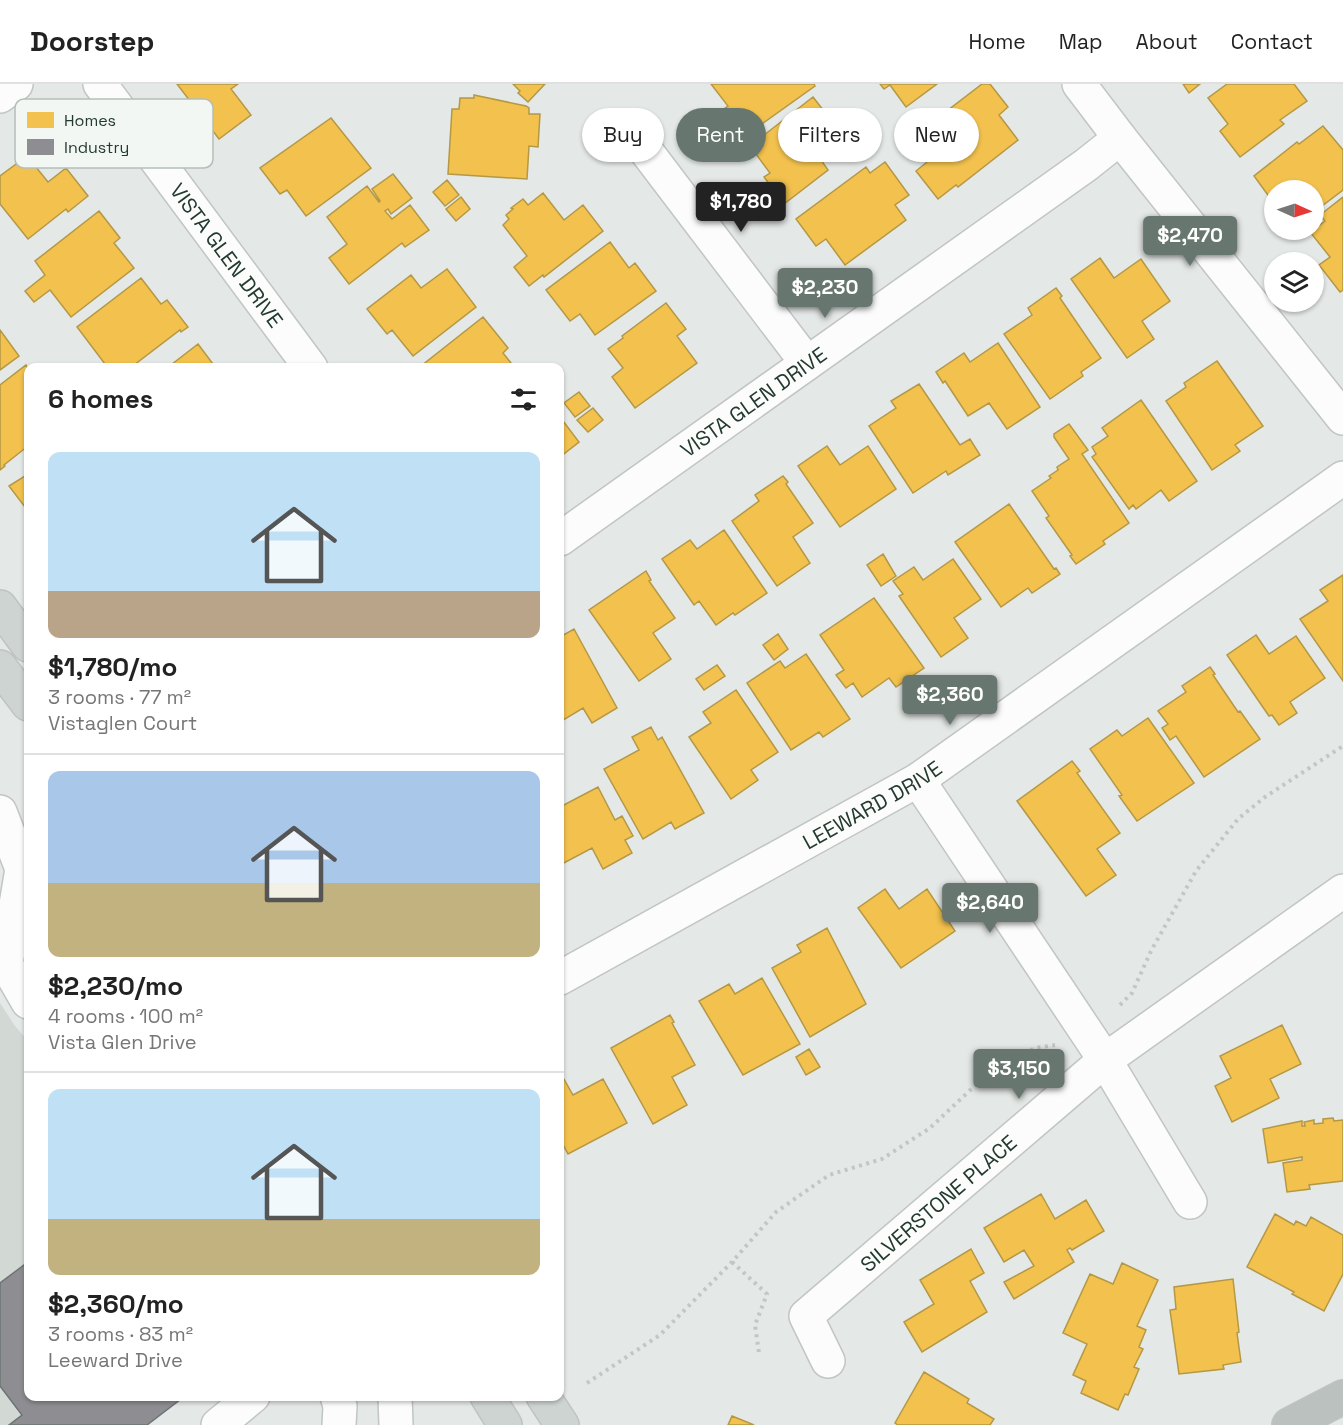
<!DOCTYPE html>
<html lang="en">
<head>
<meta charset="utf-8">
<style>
	body { margin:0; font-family:"Space Grotesk",sans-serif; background:#f6f6f6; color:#222; height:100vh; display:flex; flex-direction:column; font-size:22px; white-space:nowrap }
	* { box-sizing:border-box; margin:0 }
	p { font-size:20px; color:#767676 }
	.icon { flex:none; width:33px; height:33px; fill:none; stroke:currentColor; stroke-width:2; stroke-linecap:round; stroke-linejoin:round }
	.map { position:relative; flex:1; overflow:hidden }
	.drawer { position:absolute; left:24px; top:279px; width:540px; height:1038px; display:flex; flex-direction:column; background:#fff; border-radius:12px; box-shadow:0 2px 4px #0004 }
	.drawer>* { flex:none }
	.top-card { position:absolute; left:582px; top:24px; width:570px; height:54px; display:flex; gap:12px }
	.needle { width:39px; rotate:93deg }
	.buttons { position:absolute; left:1264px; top:96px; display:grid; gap:12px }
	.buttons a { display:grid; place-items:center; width:60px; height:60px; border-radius:50%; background:#fff; box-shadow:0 2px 4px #0004; font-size:30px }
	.price { position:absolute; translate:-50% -51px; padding:0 14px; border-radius:6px; background:#67776f; color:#fff; font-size:20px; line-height:39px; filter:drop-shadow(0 2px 3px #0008) }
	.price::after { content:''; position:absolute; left:50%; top:36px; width:18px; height:14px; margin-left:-9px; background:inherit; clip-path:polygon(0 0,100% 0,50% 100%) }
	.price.selected { background:#222; color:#fff }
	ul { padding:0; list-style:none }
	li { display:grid; align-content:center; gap:12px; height:318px; padding:0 24px }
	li+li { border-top:2px solid #e0e0e0 }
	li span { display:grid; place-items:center; height:186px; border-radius:12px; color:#555 }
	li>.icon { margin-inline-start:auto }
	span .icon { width:108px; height:108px; fill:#fffc; stroke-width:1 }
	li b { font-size:26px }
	h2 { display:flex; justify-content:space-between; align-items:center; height:72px; padding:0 24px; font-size:26px }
	.tag { padding:0 21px; border-radius:27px; background:#fff; box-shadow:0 2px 4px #0004; font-size:21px; line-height:54px }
	.tag.selected { background:#67776f; color:#fff }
	header { display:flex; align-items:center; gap:36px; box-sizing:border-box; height:84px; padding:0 30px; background:#fff; border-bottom:2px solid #e0e0e0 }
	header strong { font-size:28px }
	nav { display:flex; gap:33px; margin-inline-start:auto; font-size:21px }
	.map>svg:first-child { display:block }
	.built { fill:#d2d9d5 }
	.homes { fill:#f2c14e; stroke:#b49845; stroke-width:1.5 }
	.industry { fill:#8d8d92; stroke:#6d7474; stroke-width:1.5 }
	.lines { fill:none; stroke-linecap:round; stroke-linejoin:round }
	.minor-casing { stroke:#c1c5c3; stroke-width:36 }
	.major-casing { stroke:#bdc4c1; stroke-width:36 }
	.highway-casing { stroke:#bdc4c1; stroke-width:36 }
	.path { stroke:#c1c8c4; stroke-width:4; stroke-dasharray:3 4.5; stroke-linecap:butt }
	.minor { stroke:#fbfcfb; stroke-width:33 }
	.major { stroke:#ced4d1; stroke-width:33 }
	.highway { stroke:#bbc1bf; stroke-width:33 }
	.labels { text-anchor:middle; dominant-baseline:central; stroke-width:6; stroke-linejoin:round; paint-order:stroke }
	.street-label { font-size:21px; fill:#233a2f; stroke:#f2f7f3 }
	.key { fill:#f2f7f3; stroke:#b4beb8; stroke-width:1.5 }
	.key-label { font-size:16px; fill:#233a2f }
</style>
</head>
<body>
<header>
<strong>Doorstep</strong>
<nav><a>Home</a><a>Map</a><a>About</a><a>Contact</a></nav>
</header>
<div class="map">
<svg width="1343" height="1341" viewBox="0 0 1343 1341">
	<rect width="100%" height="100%" fill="#e4e8e6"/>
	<!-- built -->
	<path class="built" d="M 0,919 L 15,942 L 28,957 L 28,1312 L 143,1341 L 0,1341 Z"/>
	<!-- homes -->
	<path class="homes" d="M 177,0 L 238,0 L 231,5 L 251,31 L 219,55 Z
		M 513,0 L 545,0 L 528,18 L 518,9 L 520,7 Z
		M 711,0 L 814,0 L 815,2 L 738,57 L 718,29 L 728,22 Z
		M 880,0 L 937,0 L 906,23 L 890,1 L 884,5 Z
		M 982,0 L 990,0 L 1008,23 L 999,31 L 1018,56 L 958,103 L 956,101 L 938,115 L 916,87 L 960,51 L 943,30 Z
		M 1183,0 L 1200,0 L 1189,9 Z
		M 1227,0 L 1294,0 L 1307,17 L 1280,36 L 1284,40 L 1240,73 L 1220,47 L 1228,40 L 1208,14 Z
		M 474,11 L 526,22 L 529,24 L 529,30 L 540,30 L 538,63 L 529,62 L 527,95 L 448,90 L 452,25 L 459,25 L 460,14 L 474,14 Z
		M 813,13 L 838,45 L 824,55 L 833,67 L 821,76 L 828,86 L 784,120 L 764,93 L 770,89 L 750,62 Z
		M 331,34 L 371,84 L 306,132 L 287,106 L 280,110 L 260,84 Z
		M 1323,42 L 1343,66 L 1343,106 L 1314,128 L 1314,106 L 1275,106 L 1273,118 L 1254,92 L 1297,58 L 1299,60 Z
		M 27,72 L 48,98 L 66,84 L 88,112 L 68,128 L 66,125 L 28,155 L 0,120 L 0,92 Z
		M 885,78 L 909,111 L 895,121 L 906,136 L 845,181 L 826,155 L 816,162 L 796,135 L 866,83 L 870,89 Z
		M 393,90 L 412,114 L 391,130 L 388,125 L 385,127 L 392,135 L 410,121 L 429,146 L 405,163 L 402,159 L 349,200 L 329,174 L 347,160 L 327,133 L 367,102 L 379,118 L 380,117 L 372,105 Z
		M 447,96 L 459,111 L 445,122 L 433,108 Z
		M 543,109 L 564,136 L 583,121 L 603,147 L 544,193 L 543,191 L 529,202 L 514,183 L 527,172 L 503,141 L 509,135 L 506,131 L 513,125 L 511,124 L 523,115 L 528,121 Z
		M 461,113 L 470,125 L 456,137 L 446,125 Z
		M 1343,113 L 1343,206 L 1340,208 L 1319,181 L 1330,173 L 1310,148 L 1325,137 L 1320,131 Z
		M 99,127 L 120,154 L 114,159 L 134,184 L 71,233 L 50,206 L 34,218 L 25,207 L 45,191 L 35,177 Z
		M 610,158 L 629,184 L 635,179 L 656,207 L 595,251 L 580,230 L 570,237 L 546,206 Z
		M 1100,174 L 1114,194 L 1141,175 L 1170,217 L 1142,237 L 1154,255 L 1127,274 L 1071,195 Z
		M 447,185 L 476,223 L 413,272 L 392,246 L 387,250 L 367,225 L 411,191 L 421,204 Z
		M 141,194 L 161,220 L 167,216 L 188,243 L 181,248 L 180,246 L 130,284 L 108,284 L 77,243 Z
		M 1056,204 L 1062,212 L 1060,214 L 1101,274 L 1081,288 L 1083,292 L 1050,315 L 1004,250 L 1032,231 L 1028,224 Z
		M 666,219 L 686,245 L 677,252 L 697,279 L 635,324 L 612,293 L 623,284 L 608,265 L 623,254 L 622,252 Z
		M 483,233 L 508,264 L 503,269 L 511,279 L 505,284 L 422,284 L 421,282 Z
		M 0,246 L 19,272 L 0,286 Z
		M 998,259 L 1040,323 L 1007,345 L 989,319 L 968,332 L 945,297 L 943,299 L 936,288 L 964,269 L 970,278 Z
		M 198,260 L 216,284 L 167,284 Z
		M 1217,277 L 1263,342 L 1235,361 L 1240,367 L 1212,386 L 1166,317 L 1186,303 L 1184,299 Z
		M 26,281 L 28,285 L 28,362 L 4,381 L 5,382 L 0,386 L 0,301 Z
		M 919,300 L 960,361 L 970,355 L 980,371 L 948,391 L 946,387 L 913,409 L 869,342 L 896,324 L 891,317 Z
		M 579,308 L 590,322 L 575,333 L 564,319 Z
		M 1141,316 L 1197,397 L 1169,417 L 1161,406 L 1136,425 L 1133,421 L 1129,425 L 1092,373 L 1096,370 L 1092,363 L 1108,352 L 1102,344 Z
		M 593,324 L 603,336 L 588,348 L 577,336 Z
		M 560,333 L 579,358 L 560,373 Z
		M 1069,340 L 1088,366 L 1082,370 L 1129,439 L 1103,457 L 1105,460 L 1076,480 L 1070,472 L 1072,471 L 1046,434 L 1049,432 L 1032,407 L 1051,394 L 1049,392 L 1058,386 L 1057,383 L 1069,375 L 1054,353 L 1054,350 Z
		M 827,362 L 840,381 L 868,362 L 896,405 L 840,443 L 798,382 Z
		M 28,390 L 28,427 L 9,402 Z
		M 783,392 L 788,398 L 786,400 L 813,439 L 793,453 L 810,479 L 777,502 L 732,437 L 759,417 L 755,411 Z
		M 1009,420 L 1054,485 L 1056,484 L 1060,490 L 1032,509 L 1028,504 L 1001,523 L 955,458 Z
		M 724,446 L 767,509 L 735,531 L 733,529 L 716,541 L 699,517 L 694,521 L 662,475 L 690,456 L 697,465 Z
		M 883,470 L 896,492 L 881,502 L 867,481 Z
		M 953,475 L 981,515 L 954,534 L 968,554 L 941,573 L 899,512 L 903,510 L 893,497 L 914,483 L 923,496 Z
		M 646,487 L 651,496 L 649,497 L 675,534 L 653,549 L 671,575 L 639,597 L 589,526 Z
		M 1343,491 L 1343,597 L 1300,535 L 1328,517 L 1320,506 Z
		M 874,514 L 924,584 L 896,603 L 889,594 L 862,613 L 853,599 L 846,604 L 836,591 L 844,586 L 820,551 Z
		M 574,545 L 617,624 L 592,639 L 583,624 L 560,638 L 560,553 Z
		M 778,550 L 788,565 L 774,576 L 763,561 Z
		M 1256,551 L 1269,570 L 1296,552 L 1325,594 L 1290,618 L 1297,629 L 1279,641 L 1272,631 L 1269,632 L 1227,571 Z
		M 806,570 L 850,635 L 823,653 L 819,648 L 791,666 L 747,599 L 780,577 L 785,584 Z
		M 717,581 L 725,592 L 704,606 L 696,595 Z
		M 1210,583 L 1215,590 L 1213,591 L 1238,628 L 1240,627 L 1260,655 L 1204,693 L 1176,652 L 1170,656 L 1162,644 L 1168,640 L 1158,627 L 1186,608 L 1182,602 Z
		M 736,606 L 778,668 L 751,686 L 758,696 L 731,715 L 689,653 L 711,639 L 703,628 Z
		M 1148,634 L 1194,699 L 1137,737 L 1119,712 L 1122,711 L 1090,665 L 1117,646 L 1122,652 Z
		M 651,643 L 658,656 L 662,653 L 704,729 L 675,745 L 671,738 L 643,755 L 604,685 L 639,666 L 632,653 Z
		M 1072,677 L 1080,687 L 1077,689 L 1120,749 L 1097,765 L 1116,791 L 1086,812 L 1017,717 Z
		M 598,703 L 615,736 L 622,732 L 633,752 L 625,756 L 632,769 L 603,785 L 592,764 L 562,780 L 560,776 L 560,723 Z
		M 885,805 L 899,825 L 927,805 L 955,847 L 901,884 L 858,824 Z
		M 827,844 L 866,920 L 810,953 L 772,884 L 801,868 L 797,861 Z
		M 762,894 L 800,960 L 743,991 L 699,917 L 729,900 L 735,910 Z
		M 670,931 L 674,938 L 672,939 L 695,981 L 672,993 L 687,1021 L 653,1040 L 611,964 Z
		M 1282,941 L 1301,980 L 1270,995 L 1279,1014 L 1232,1038 L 1215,1002 L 1231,994 L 1220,972 Z
		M 809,965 L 820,983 L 806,991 L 796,973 Z
		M 561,990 L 573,1011 L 603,995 L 627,1039 L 568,1070 L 560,1055 L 560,991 Z
		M 1333,1034 L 1334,1037 L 1343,1036 L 1343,1097 L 1309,1101 L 1310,1105 L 1287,1108 L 1283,1079 L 1302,1076 L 1302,1073 L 1268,1079 L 1263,1045 L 1302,1037 L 1302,1042 L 1305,1042 L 1304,1038 L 1314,1036 L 1314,1040 L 1323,1039 L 1323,1035 Z
		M 1041,1110 L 1055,1135 L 1086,1116 L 1104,1147 L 1072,1166 L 1070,1164 L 1067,1166 L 1074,1178 L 1014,1215 L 1004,1198 L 1034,1182 L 1024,1166 L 1004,1178 L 984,1144 Z
		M 1275,1130 L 1294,1141 L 1296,1137 L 1306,1142 L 1311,1133 L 1343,1151 L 1343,1190 L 1324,1227 L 1292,1210 L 1294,1208 L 1247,1183 Z
		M 971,1165 L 984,1189 L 970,1197 L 987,1228 L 922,1268 L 904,1238 L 934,1220 L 920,1196 Z
		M 1122,1179 L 1158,1196 L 1137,1242 L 1146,1246 L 1139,1263 L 1143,1265 L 1134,1283 L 1139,1285 L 1128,1311 L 1125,1310 L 1118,1326 L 1081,1309 L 1086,1297 L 1073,1291 L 1087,1260 L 1063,1249 L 1090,1190 L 1113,1200 Z
		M 1233,1195 L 1239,1248 L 1237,1249 L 1241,1278 L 1223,1281 L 1224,1285 L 1179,1290 L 1170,1226 L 1176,1225 L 1174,1203 Z
		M 924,1288 L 969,1315 L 967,1319 L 994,1335 L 990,1341 L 898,1341 L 895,1339 Z
		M 732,1332 L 754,1341 L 728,1341 Z"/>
	<!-- industry -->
	<path class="industry" d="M 28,1178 L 28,1312 L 185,1312 L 147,1341 L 9,1341 L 22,1331 L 0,1302 L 0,1199 Z"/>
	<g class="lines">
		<!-- minor casing -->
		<g class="minor-casing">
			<g id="minor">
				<path id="s1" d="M 100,0 L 311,284"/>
				<path d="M 1079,0 L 1120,54 L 1343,334"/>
				<path d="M 0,12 L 16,0"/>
				<path d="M 634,51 L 807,279"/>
				<path id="s2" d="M 560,455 L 1086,81 L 1120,54"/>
				<path d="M 918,696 L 1105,976 L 1190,1118"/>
				<path d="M 0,728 L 22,785 L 6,880 L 28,918"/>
				<path id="s3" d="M 560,894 L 918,696 L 1343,394"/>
				<path id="s4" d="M 828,1277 L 806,1232 L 1105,976 L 1343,807"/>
				<path d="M 337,1312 L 340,1322 L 339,1341"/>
				<path d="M 395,1312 L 396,1341"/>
				<path d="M 218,1341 L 253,1312"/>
			</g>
		</g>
		<!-- major casing -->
		<g class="major-casing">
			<path id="major" d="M 0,523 L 28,561
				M 0,583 L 28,620
				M 487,1312 L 505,1341
				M 543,1312 L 562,1341"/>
		</g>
		<!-- highway casing -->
		<g class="highway-casing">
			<path id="highway" d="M 1289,1341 L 1343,1313"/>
		</g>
		<!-- path -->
		<path class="path" d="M 1120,921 L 1132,909 L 1151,867 L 1196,787 L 1238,735 L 1265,713 L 1343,662
			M 732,1178 L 767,1210 L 755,1241 L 759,1269
			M 587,1299 L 660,1251 L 732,1178 L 776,1128 L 829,1091 L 882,1075 L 930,1044 L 1000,978 L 1036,964 L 1055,961"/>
		<!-- minor -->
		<use href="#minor" class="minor"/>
		<!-- major -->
		<use href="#major" class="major"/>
		<!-- highway -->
		<use href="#highway" class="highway"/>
	</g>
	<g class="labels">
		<!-- street labels -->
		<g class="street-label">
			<text stroke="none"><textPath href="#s1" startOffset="213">VISTA GLEN DRIVE</textPath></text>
			<text stroke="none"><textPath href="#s2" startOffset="237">VISTA GLEN DRIVE</textPath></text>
			<text stroke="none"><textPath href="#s3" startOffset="357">LEEWARD DRIVE</textPath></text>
			<text stroke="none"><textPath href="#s4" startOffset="224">SILVERSTONE PLACE</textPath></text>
		</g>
	</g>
	<!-- legend -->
	<rect x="15" y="15" width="198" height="69" rx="9" class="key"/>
	<rect x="27" y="28" width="27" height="16" fill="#f2c14e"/>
	<rect x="27" y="55" width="27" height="16" fill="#8d8d92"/>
	<g class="key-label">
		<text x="64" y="42">Homes</text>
		<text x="64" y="69">Industry</text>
	</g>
</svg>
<div class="buttons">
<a><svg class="needle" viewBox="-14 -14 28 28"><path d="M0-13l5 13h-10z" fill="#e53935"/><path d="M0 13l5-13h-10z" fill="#767676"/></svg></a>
<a><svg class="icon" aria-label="layers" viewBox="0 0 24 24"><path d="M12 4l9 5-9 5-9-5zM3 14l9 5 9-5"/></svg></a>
</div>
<b class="price selected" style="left:741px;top:149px">$1,780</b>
<b class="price" style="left:1190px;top:183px">$2,470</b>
<b class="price" style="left:825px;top:235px">$2,230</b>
<b class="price" style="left:950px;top:642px">$2,360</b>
<b class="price" style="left:990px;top:850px">$2,640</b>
<b class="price" style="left:1019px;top:1016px">$3,150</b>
<div class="top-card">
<a class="tag">Buy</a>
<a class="tag selected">Rent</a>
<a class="tag">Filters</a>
<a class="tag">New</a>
</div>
<section class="drawer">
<h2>6 homes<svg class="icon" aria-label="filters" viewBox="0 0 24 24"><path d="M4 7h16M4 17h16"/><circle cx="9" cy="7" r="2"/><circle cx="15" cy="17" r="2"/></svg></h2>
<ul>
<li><span style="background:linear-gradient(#bfe0f5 75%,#b9a48a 0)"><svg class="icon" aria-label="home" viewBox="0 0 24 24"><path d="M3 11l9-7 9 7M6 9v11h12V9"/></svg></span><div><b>$1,780/mo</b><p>3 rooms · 77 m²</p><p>Vistaglen Court</p></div></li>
<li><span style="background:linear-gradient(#a9c7e8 60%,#c2b280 0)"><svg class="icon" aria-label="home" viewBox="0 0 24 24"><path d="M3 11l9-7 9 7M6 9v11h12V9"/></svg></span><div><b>$2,230/mo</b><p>4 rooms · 100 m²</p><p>Vista Glen Drive</p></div></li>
<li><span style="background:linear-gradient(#bfe0f5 70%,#c2b280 0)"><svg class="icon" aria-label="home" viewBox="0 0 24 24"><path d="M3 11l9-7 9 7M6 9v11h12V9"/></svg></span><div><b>$2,360/mo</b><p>3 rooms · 83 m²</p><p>Leeward Drive</p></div></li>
</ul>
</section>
</div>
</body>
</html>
